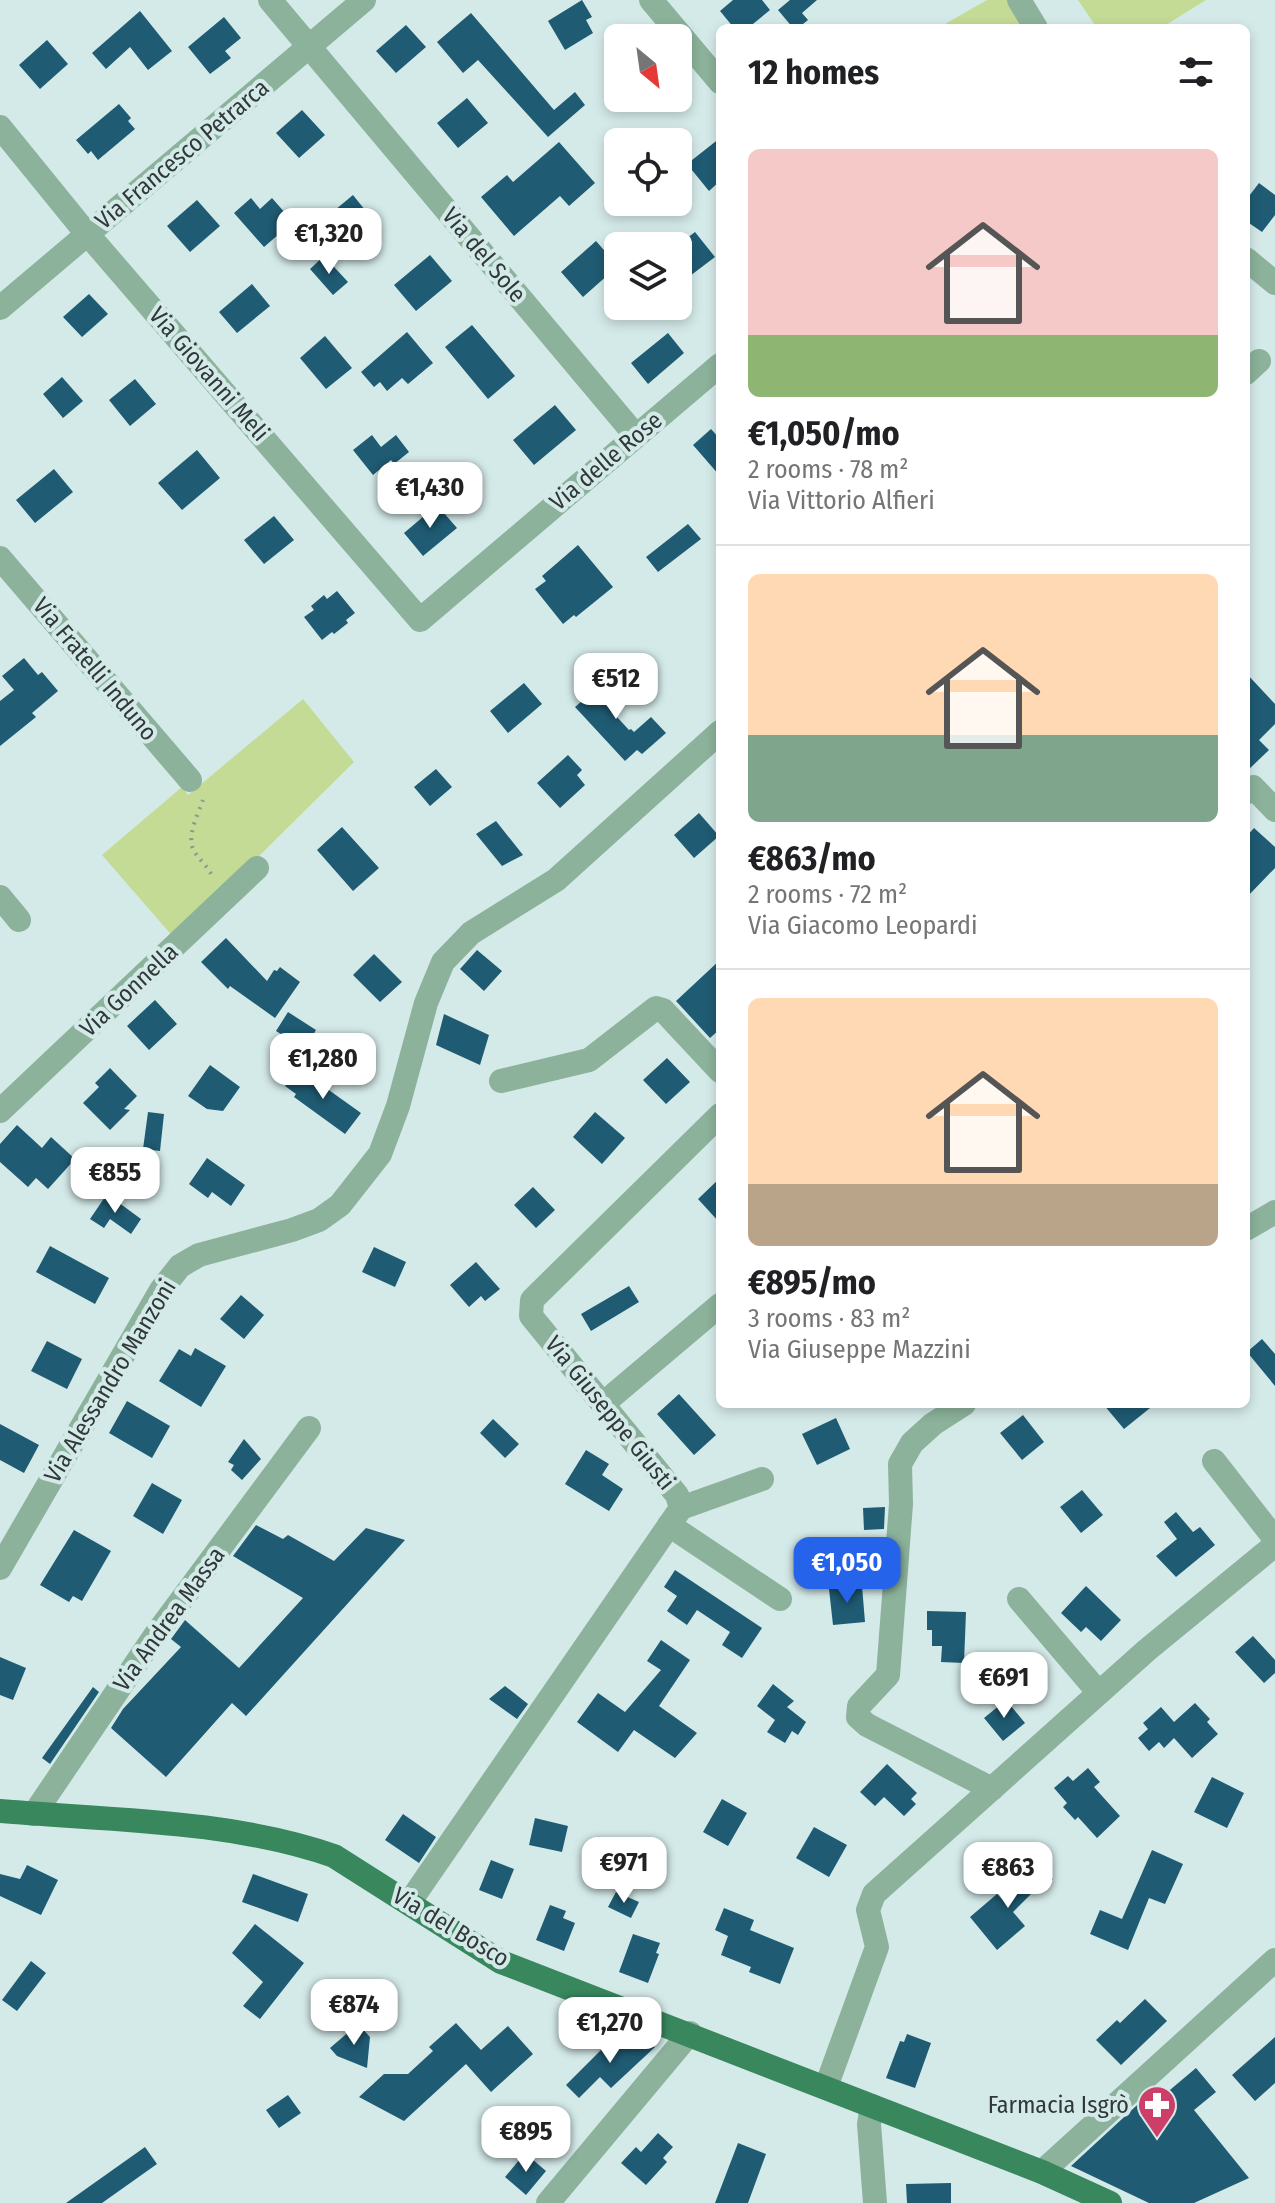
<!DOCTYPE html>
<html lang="en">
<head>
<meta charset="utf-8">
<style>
	body { margin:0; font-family:"Fira Sans Condensed",sans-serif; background:#f6f6f6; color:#202124; height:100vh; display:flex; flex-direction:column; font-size:30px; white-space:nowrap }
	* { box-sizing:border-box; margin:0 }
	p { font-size:26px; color:#757577 }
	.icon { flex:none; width:44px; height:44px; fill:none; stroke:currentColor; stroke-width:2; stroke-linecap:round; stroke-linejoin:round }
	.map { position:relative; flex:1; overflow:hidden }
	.details { position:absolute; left:716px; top:24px; width:534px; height:1384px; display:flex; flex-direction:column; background:#fff; border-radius:12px; box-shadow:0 4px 12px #0003 }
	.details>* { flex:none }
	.needle { width:52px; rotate:151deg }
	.fabs { position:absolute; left:604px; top:24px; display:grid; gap:16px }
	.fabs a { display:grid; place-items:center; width:88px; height:88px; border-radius:12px; background:#fff; box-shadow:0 4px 12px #0003; font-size:40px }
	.price { position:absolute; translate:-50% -68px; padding:0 18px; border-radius:16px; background:#fff; color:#222; font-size:26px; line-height:52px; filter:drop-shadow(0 2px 4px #0008) }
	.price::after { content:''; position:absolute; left:50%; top:48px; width:24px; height:18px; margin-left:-12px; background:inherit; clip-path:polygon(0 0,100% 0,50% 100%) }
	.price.active { background:#2563eb; color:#fff }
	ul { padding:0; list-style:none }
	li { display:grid; align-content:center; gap:16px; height:424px; padding:0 32px }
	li+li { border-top:2px solid #e0e0e0 }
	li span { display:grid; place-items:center; height:248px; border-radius:12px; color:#555 }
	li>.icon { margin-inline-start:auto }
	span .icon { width:144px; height:144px; fill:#fffc; stroke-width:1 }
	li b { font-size:34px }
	h2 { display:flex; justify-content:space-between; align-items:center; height:96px; padding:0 32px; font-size:34px }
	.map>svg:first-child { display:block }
	.green { fill:#c4db95 }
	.building { fill:#1f5b73 }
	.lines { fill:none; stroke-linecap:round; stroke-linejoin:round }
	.path { stroke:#889797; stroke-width:4; stroke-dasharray:2 6; stroke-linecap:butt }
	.minor { stroke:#8cb29b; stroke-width:24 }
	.major { stroke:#38875d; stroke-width:24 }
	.labels { text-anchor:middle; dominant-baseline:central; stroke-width:8; stroke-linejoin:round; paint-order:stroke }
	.street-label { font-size:24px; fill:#303838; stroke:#d4eae9 }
	.poi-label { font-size:24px; fill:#303838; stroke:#d4eae9; text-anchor:end }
</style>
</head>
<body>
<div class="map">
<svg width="1275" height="2203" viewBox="0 0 1275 2203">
	<rect width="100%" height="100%" fill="#d4eae9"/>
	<!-- green -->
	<path class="green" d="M 987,0 L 1009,0 L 1025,28 L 938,28 Z
		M 1078,0 L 1206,0 L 1161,28 L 1097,28 Z
		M 303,699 L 354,762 L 175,939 L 102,855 L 182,787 L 188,795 Z"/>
	<!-- building -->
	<path class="building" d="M 582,0 L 592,17 L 586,20 L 593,33 L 565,50 L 548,21 Z
		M 733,0 L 762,0 L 770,10 L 748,28 L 734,28 L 720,11 Z
		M 790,0 L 817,0 L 802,13 L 808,20 L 798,28 L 793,28 L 778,10 Z
		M 140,11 L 172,51 L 148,70 L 130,47 L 106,69 L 92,53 Z
		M 471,13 L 554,110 L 575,92 L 585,105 L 548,137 L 478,60 L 463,73 L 437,42 Z
		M 224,17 L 241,38 L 225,51 L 231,58 L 210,74 L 188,47 Z
		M 406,25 L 426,47 L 396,73 L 376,51 Z
		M 47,40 L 68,64 L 40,89 L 19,65 Z
		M 467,98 L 488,123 L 458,148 L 437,123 Z
		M 119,104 L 131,118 L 128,121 L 135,129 L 98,160 L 91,151 L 88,154 L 76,140 Z
		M 302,110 L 325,135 L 299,158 L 276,133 Z
		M 720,138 L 720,181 L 709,191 L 687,164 Z
		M 559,142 L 595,183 L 569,206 L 560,196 L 514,236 L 481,197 L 507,175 L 513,182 Z
		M 1259,183 L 1275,195 L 1275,215 L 1262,232 L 1246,221 L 1246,200 Z
		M 353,195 L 373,220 L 337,250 L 317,225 Z
		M 251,198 L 260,209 L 272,198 L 293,222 L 264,247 L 234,213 Z
		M 197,200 L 220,226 L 190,252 L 167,226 Z
		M 695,232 L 715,257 L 678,285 L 678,245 Z
		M 596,241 L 618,266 L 583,297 L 561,272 Z
		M 430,255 L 452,281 L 416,311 L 394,285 Z
		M 324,256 L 348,282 L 333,295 L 310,269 Z
		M 252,284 L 270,306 L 237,333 L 219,312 Z
		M 89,294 L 108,314 L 82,337 L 63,317 Z
		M 472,325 L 515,376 L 488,399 L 445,347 Z
		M 407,332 L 433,363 L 408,384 L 402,378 L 387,391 L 380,382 L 374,387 L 361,372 Z
		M 668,333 L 684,353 L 648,384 L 631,363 Z
		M 325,336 L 352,368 L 326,389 L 300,358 Z
		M 62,377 L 83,401 L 63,418 L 43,394 Z
		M 135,379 L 156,404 L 130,426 L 109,400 Z
		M 555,405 L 576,430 L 534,465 L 513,440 Z
		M 711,429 L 720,439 L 720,476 L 693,445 Z
		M 372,435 L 381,447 L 396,435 L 409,452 L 394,464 L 391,460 L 373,475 L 353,450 Z
		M 197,450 L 220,478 L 182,510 L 158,483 Z
		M 54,469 L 73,492 L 35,523 L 16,500 Z
		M 437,505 L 457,528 L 423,556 L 404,533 Z
		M 274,516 L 294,540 L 264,564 L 244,540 Z
		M 688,524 L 701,539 L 658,572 L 646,557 Z
		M 578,545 L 613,587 L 576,617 L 574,615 L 563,624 L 535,589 L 546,581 L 542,576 Z
		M 337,591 L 355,613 L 346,620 L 348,623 L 334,634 L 332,632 L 322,640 L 304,617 L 314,610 L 311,606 L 324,595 L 327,599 Z
		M 24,658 L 38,675 L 42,672 L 58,691 L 32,713 L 36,717 L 0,746 L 0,701 L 14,690 L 2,676 Z
		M 607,672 L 622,689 L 605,704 L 629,730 L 631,729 L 634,732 L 651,717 L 666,733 L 642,754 L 637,750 L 625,761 L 575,707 L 589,695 L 585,691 Z
		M 1246,673 L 1275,704 L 1275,724 L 1259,740 L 1269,750 L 1246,772 Z
		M 524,683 L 542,704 L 508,733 L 490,711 Z
		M 568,755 L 582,770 L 577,775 L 585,785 L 560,808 L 537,783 Z
		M 436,769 L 452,787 L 430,806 L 414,787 Z
		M 699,813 L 719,836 L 694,858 L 674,835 Z
		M 496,821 L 523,855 L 502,866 L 476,834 Z
		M 342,827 L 379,868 L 353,891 L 317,850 Z
		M 1254,828 L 1275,847 L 1275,868 L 1246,898 L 1246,837 Z
		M 226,938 L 267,981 L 274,970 L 277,971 L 280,967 L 300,982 L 275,1018 L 230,986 L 228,989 L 201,962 Z
		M 477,950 L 502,971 L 484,991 L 460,969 Z
		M 374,954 L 402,982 L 380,1002 L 353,975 Z
		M 720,960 L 720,1029 L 710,1038 L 676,1001 Z
		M 155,1000 L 177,1024 L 149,1050 L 127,1026 Z
		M 288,1012 L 316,1030 L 305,1049 L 276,1031 Z
		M 444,1014 L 489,1035 L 480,1065 L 436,1045 Z
		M 667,1058 L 690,1082 L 666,1104 L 643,1080 Z
		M 210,1065 L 240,1087 L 223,1111 L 207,1109 L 188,1096 Z
		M 110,1068 L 137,1096 L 124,1109 L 130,1110 L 110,1130 L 83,1103 L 99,1087 L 95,1083 Z
		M 298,1068 L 361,1113 L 345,1134 L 294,1097 L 296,1094 L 285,1086 Z
		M 148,1112 L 164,1114 L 160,1151 L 143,1149 Z
		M 595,1112 L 625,1138 L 602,1164 L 573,1137 Z
		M 17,1125 L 42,1148 L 51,1137 L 75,1159 L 48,1189 L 36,1178 L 28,1187 L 0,1162 L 0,1144 Z
		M 207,1158 L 245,1185 L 231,1206 L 212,1192 L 208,1198 L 189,1184 Z
		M 720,1178 L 720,1223 L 698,1199 Z
		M 533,1187 L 555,1210 L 536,1228 L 514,1205 Z
		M 107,1194 L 141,1219 L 131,1234 L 110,1219 L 104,1228 L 90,1219 Z
		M 50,1246 L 109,1278 L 95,1304 L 36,1272 Z
		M 374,1247 L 406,1262 L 395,1287 L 362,1272 Z
		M 476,1262 L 500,1289 L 485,1301 L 481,1296 L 469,1307 L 450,1285 Z
		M 629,1286 L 639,1302 L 591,1331 L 581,1314 Z
		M 241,1295 L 264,1315 L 244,1339 L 220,1319 Z
		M 1262,1339 L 1275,1354 L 1275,1386 L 1247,1352 Z
		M 47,1341 L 82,1359 L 67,1389 L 31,1371 Z
		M 195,1348 L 226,1366 L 201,1407 L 159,1381 L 179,1349 L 191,1356 Z
		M 679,1394 L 716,1435 L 694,1455 L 657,1414 Z
		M 127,1401 L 170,1426 L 152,1458 L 109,1433 Z
		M 1103,1404 L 1155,1404 L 1124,1429 Z
		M 1023,1415 L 1044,1442 L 1022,1460 L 1000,1433 Z
		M 836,1418 L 850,1449 L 817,1465 L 802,1434 Z
		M 493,1419 L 519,1444 L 505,1458 L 480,1433 Z
		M 0,1424 L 39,1445 L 24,1473 L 0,1460 Z
		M 244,1439 L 261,1459 L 242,1480 L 231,1470 L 234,1465 L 228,1462 Z
		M 586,1450 L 609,1464 L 602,1475 L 623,1489 L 609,1511 L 565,1484 Z
		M 152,1483 L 182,1500 L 163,1534 L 133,1516 Z
		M 1082,1490 L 1103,1515 L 1081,1533 L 1060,1507 Z
		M 885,1507 L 884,1529 L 864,1530 L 863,1508 Z
		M 1176,1512 L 1193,1532 L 1200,1527 L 1215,1545 L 1176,1577 L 1156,1556 L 1177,1539 L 1164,1522 Z
		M 256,1525 L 283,1539 L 288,1535 L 334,1561 L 366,1528 L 405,1540 L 246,1716 L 232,1703 L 166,1777 L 111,1728 L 123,1709 L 181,1647 L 171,1639 L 185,1620 L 239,1668 L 303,1598 L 233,1556 Z
		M 74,1530 L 111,1551 L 82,1601 L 73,1596 L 69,1602 L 40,1585 Z
		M 675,1570 L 762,1628 L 742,1658 L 722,1645 L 730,1632 L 697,1610 L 687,1625 L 667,1611 L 677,1596 L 664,1587 Z
		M 862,1586 L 865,1622 L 833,1625 L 829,1589 Z
		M 1086,1586 L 1121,1620 L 1101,1641 L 1086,1627 L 1081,1632 L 1061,1613 Z
		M 927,1611 L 966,1612 L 964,1663 L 941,1662 L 942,1646 L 932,1646 L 932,1630 L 927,1630 Z
		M 1253,1636 L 1275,1660 L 1275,1673 L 1264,1683 L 1235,1652 Z
		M 661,1640 L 690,1660 L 659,1706 L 697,1733 L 675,1758 L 634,1730 L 618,1752 L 577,1722 L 598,1693 L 625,1712 L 661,1670 L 647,1661 Z
		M 0,1657 L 26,1668 L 13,1700 L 0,1695 Z
		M 773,1684 L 794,1701 L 787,1707 L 806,1722 L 798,1735 L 792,1731 L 785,1743 L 767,1732 L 775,1720 L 757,1706 Z
		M 505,1686 L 528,1704 L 517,1719 L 489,1699 Z
		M 93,1687 L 99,1692 L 50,1764 L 42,1758 Z
		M 1006,1700 L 1025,1723 L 1003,1741 L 984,1718 Z
		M 1195,1703 L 1210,1719 L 1207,1722 L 1218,1734 L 1192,1758 L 1174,1738 L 1164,1748 L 1159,1742 L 1149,1751 L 1138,1738 L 1148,1729 L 1143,1723 L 1161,1707 L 1174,1722 Z
		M 887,1764 L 917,1793 L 911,1799 L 916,1804 L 904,1816 L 884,1797 L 875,1806 L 860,1792 Z
		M 1088,1768 L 1100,1782 L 1094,1787 L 1120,1816 L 1097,1838 L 1078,1817 L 1075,1820 L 1063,1807 L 1067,1803 L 1054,1788 L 1068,1776 L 1073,1781 Z
		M 1212,1777 L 1244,1793 L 1227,1828 L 1194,1812 Z
		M 722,1799 L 747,1813 L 728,1846 L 703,1832 Z
		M 403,1814 L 436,1837 L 419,1863 L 385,1840 Z
		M 535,1818 L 568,1826 L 562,1852 L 529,1845 Z
		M 814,1827 L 847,1845 L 829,1877 L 796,1858 Z
		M 1152,1850 L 1183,1864 L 1165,1904 L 1149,1898 L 1128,1950 L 1090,1934 L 1100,1910 L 1122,1919 Z
		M 491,1860 L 514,1869 L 502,1899 L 479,1890 Z
		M 27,1865 L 58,1880 L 41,1915 L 0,1896 L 0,1874 L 20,1879 Z
		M 1039,1865 L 1053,1879 L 1041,1892 L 1037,1888 L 1013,1912 L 1025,1926 L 997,1950 L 970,1917 L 997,1894 L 1003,1900 Z
		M 253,1874 L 308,1894 L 298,1922 L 242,1902 Z
		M 616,1892 L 639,1902 L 631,1918 L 608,1907 Z
		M 550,1905 L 566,1911 L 563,1918 L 575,1923 L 564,1951 L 536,1940 Z
		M 724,1908 L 754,1920 L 750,1930 L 794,1948 L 780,1984 L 749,1972 L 751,1967 L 721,1955 L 728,1936 L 715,1930 Z
		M 255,1924 L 304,1963 L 260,2019 L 243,2006 L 263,1982 L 232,1953 Z
		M 633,1934 L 660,1943 L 656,1953 L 659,1954 L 648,1983 L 619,1972 Z
		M 31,1961 L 46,1973 L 17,2011 L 2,2000 Z
		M 1145,1999 L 1167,2021 L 1121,2065 L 1096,2040 L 1117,2020 L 1120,2023 Z
		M 456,2023 L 481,2050 L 508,2026 L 533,2054 L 491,2092 L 466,2064 L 404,2121 L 359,2097 L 384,2074 L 408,2074 L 433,2051 L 429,2047 Z
		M 358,2024 L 370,2037 L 367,2068 L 337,2056 L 330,2048 Z
		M 907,2034 L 931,2043 L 915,2088 L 886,2078 L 900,2041 L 904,2042 Z
		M 1275,2037 L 1275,2083 L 1255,2101 L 1232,2075 Z
		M 613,2038 L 630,2046 L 636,2039 L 655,2047 L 611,2088 L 600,2077 L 579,2098 L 566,2085 Z
		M 1196,2068 L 1216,2092 L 1194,2110 L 1249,2178 L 1194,2203 L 1149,2203 L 1071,2166 L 1148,2095 L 1158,2100 Z
		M 288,2095 L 301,2113 L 279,2128 L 266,2110 Z
		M 658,2133 L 673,2147 L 663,2158 L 667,2162 L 646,2185 L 621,2163 L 636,2147 L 641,2152 Z
		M 738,2143 L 766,2154 L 748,2203 L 715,2203 Z
		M 145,2147 L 157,2164 L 102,2203 L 66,2203 Z
		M 525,2153 L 546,2171 L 526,2195 L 505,2177 Z
		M 951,2183 L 951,2203 L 907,2203 L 906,2184 Z"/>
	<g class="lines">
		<!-- path -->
		<path class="path" d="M 203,800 C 198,814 186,837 194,851 C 200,861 208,866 213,878"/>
		<!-- minor -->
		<path class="minor" d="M 270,0 L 636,436
			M 651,0 L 720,82
			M 1019,0 L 1036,28
			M 0,127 L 78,223 L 420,620 L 720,365
			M 1246,259 L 1275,283
			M 0,308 L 364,0
			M 1246,373 L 1259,361
			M 0,558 L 190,780
			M 1246,793 L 1253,787 L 1275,810
			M 0,897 L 19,920
			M 501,1081 L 589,1060 L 656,1008 L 663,1010 L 720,1071
			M 0,1111 L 257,868
			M 1246,1229 L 1275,1212
			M 604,1403 L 720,1305
			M 964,1404 L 933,1424 L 912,1443 L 900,1464 L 901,1504 L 888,1675 L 859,1706 L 858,1717 L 867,1725 L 992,1789
			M 1214,1461 L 1275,1539
			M 681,1508 L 762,1479
			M 669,1525 L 780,1599
			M 0,1568 L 161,1290 L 180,1266 L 199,1255 L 292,1230 L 319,1220 L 340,1205 L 380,1154 L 398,1106 L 426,1003 L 443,962 L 471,933 L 556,880 L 720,732
			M 1019,1599 L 1099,1693
			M 34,1814 L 154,1637 L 309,1428
			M 409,1903 L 681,1508 L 677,1495 L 531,1316 L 532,1300 L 720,1115
			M 826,2087 L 877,1947 L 868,1910 L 874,1894 L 1147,1650 L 1275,1545
			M 872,2106 L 869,2124 L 875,2203
			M 1042,2172 L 1275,1960
			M 548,2203 L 690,2033"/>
		<!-- major -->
		<path class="major" d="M 0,1811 C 108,1820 232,1820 334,1856 L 501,1962 L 1042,2172 L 1110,2203"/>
	</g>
	<!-- icons -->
	<defs>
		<g id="pharmacy-pin" transform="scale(2)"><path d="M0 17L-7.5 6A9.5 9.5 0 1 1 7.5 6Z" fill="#cd3e68" stroke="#d4eae9"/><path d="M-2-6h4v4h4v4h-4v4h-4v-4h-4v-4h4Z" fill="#fff"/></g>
	</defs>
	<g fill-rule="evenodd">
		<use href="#pharmacy-pin" x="1157" y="2105"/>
	</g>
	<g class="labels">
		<!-- street labels -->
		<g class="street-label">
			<text transform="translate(182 154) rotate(-40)">Via Francesco Petrarca</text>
			<text transform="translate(484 255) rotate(50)">Via del Sole</text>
			<text transform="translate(209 374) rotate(49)">Via Giovanni Meli</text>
			<text transform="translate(606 461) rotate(-40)">Via delle Rose</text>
			<text transform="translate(95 669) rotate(50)">Via Fratelli Induno</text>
			<text transform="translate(129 990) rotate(-43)">Via Gonnella</text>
			<text transform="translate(110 1381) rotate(-59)">Via Alessandro Manzoni</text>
			<text transform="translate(610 1413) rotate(51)">Via Giuseppe Giusti</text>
			<text transform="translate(169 1619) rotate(-54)">Via Andrea Massa</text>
			<text transform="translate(451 1927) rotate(31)">Via del Bosco</text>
		</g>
		<!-- poi labels -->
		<g class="poi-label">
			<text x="1129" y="2105">Farmacia Isgrò</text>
		</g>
	</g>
</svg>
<div class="fabs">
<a><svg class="needle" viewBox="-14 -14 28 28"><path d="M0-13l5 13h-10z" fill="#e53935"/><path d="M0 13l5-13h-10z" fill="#757577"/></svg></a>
<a><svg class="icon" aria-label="locate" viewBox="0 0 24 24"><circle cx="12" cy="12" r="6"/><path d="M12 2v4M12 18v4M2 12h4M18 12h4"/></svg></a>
<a><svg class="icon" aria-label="layers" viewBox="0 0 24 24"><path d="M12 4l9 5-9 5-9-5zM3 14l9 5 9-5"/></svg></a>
</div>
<b class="price" style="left:329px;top:276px">€1,320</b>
<b class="price" style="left:430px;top:530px">€1,430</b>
<b class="price" style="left:616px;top:721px">€512</b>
<b class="price" style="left:323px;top:1101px">€1,280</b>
<b class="price" style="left:115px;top:1215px">€855</b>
<b class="price active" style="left:847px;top:1605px">€1,050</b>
<b class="price" style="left:1004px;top:1720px">€691</b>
<b class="price" style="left:624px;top:1905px">€971</b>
<b class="price" style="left:1008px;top:1910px">€863</b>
<b class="price" style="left:354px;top:2047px">€874</b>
<b class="price" style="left:610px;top:2065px">€1,270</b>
<b class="price" style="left:526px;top:2174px">€895</b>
<section class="details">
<h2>12 homes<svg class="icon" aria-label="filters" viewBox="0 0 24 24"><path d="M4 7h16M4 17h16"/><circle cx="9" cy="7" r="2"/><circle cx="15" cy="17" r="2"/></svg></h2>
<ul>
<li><span style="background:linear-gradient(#f6c9c9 75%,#8fb573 0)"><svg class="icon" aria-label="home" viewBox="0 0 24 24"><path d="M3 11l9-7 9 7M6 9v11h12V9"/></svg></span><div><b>€1,050/mo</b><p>2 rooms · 78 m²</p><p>Via Vittorio Alfieri</p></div></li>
<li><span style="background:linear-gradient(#ffd9b3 65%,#7fa58c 0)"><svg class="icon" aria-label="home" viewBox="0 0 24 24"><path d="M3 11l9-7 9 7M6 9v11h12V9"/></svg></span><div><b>€863/mo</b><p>2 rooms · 72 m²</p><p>Via Giacomo Leopardi</p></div></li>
<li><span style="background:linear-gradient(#ffd9b3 75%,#b9a48a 0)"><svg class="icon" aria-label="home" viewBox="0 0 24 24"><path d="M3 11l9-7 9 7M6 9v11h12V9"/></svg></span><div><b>€895/mo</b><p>3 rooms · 83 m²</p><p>Via Giuseppe Mazzini</p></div></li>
</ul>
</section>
</div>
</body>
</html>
